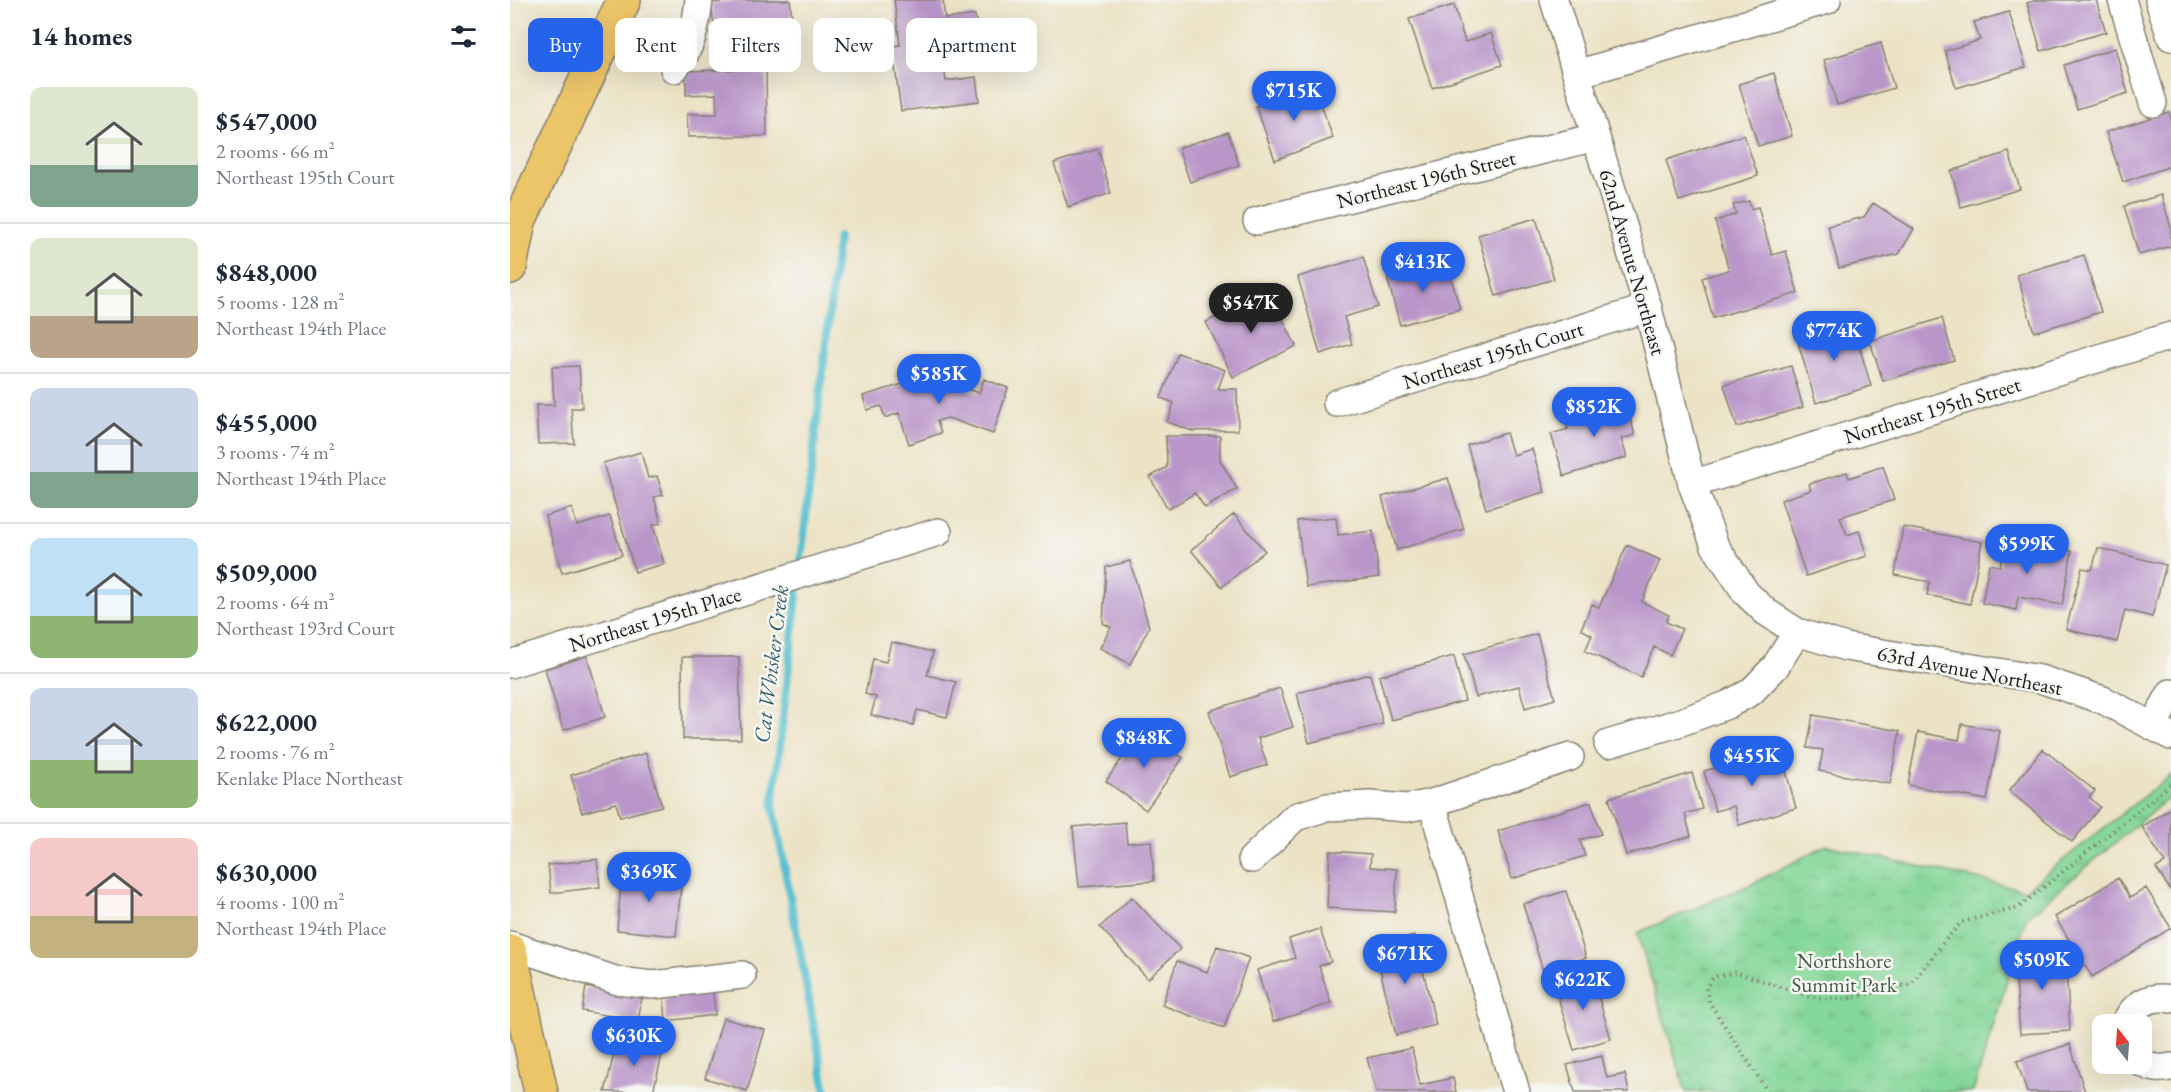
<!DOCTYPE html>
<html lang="en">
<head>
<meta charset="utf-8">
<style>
	body { margin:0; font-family:"EB Garamond",serif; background:#f6f6f7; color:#1f2937; height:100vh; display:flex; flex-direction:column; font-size:22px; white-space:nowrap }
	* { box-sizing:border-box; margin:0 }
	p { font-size:20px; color:#747a83 }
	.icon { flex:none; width:33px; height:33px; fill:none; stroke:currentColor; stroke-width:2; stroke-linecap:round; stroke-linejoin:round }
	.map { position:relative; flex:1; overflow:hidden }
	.details { display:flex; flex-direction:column; background:#fff; width:510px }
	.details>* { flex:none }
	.banner { position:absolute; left:18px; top:18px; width:570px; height:54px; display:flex; gap:12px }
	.needle { width:39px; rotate:343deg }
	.buttons { position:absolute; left:1582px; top:1014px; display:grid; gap:12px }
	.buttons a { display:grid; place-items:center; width:60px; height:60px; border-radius:12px; background:#fff; box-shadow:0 6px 24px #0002; font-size:30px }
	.price { position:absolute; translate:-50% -51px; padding:0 14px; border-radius:21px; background:#2563eb; color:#fff; font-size:20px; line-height:39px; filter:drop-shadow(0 2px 3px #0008) }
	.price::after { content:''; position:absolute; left:50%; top:36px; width:18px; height:14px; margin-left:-9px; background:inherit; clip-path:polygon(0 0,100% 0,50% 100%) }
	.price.active { background:#222; color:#fff }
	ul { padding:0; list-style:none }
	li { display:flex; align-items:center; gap:18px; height:150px; padding:0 30px }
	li+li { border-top:2px solid #e0e1e3 }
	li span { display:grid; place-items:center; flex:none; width:168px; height:120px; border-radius:12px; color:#555 }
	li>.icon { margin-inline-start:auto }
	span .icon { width:72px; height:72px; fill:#fffc; stroke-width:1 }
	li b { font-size:26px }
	h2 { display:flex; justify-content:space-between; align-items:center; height:72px; padding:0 30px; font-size:26px }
	.pill { padding:0 21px; border-radius:12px; background:#fff; box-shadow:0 6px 24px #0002; font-size:21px; line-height:54px }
	.pill.active { background:#2563eb; color:#fff }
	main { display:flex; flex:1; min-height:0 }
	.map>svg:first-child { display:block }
	.park { fill:url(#park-tufts); stroke:#507a5a; stroke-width:1.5 }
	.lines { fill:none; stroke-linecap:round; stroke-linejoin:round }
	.stream { stroke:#54bfcf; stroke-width:8 }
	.building { fill:#b996c9 }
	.minor-casing { stroke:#848071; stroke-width:30 }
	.major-casing { stroke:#848071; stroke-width:36 }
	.path { stroke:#848071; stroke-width:4; stroke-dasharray:1.5 4.5; stroke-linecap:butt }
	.minor { stroke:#fff; stroke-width:27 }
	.major { stroke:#edc569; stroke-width:33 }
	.labels { text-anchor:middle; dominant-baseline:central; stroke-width:5; stroke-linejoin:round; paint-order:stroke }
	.street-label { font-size:21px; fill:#1c1c1c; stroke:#f6f6f2 }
	.park-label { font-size:21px; fill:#415d48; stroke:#f6f6f2 }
	.water-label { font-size:22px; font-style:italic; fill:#325d64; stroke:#f6f6f2 }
</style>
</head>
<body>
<main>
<section class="details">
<h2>14 homes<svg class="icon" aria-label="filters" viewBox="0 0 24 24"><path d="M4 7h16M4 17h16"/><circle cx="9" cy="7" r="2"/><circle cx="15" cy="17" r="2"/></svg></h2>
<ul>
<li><span style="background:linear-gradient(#dfe7d0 65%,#7fa58c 0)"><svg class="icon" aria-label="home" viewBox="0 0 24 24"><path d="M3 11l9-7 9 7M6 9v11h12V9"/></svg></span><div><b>$547,000</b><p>2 rooms · 66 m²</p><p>Northeast 195th Court</p></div></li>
<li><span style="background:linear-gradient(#dfe7d0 65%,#b9a48a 0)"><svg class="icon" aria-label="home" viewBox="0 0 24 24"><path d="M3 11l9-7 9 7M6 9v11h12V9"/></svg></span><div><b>$848,000</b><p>5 rooms · 128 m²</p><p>Northeast 194th Place</p></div></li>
<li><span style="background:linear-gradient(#c9d6e8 70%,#7fa58c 0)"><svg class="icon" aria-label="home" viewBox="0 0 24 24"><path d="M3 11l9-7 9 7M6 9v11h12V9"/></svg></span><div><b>$455,000</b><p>3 rooms · 74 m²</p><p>Northeast 194th Place</p></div></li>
<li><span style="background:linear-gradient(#bfe0f5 65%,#8fb573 0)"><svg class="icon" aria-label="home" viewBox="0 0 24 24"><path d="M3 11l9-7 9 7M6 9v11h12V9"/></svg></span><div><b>$509,000</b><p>2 rooms · 64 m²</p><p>Northeast 193rd Court</p></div></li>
<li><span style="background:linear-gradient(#c9d6e8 60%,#8fb573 0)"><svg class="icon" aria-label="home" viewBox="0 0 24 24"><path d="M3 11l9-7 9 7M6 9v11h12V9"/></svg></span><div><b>$622,000</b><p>2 rooms · 76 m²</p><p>Kenlake Place Northeast</p></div></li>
<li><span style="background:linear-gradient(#f6c9c9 65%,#c2b280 0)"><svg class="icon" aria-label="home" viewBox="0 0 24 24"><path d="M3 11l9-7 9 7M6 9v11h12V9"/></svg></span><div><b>$630,000</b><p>4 rooms · 100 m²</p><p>Northeast 194th Place</p></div></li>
</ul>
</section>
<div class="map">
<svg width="1661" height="1092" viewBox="0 0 1661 1092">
	<defs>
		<pattern id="park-tufts" width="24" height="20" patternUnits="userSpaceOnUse" patternTransform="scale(1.5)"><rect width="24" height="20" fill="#85d799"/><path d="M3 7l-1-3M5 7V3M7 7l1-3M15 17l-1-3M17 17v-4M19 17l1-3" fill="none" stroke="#72b883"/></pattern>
	</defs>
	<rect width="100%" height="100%" fill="#f6f6f2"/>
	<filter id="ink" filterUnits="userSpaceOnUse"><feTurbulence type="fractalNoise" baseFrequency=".0167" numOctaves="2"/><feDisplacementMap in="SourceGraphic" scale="12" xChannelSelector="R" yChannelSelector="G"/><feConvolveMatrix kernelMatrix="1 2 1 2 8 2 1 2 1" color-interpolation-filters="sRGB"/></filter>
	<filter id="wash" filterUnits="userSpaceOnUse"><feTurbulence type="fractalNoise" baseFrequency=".008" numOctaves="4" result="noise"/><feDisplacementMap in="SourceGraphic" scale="24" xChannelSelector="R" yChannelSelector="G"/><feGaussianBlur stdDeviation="1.35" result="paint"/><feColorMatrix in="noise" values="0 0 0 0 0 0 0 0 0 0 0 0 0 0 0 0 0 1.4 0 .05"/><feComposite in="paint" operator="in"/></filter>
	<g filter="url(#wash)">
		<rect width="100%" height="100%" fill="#ece3c6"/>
		<!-- park -->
		<path class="park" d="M 1661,775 L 1661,796 L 1516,918 L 1463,1092 L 1176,1092 L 1127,933 L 1242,884 L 1316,845 L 1515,890 Z"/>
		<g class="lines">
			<!-- stream -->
			<path class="stream" d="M 316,1092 L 263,805 L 328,237"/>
		</g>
		<g id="blocks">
			<!-- building -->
			<path class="building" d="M 234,0 L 280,0 L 286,60 L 208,68 L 206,46 L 235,43 L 232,23 L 204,26 L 201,3 Z
				M 384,0 L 433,0 L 435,19 L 465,15 L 469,39 L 461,40 L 464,61 L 434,65 L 436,81 L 466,77 L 469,101 L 391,111 L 382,46 L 390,45 Z
				M 1527,0 L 1586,0 L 1596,32 L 1531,51 L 1517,3 Z
				M 944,5 L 955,42 L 981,33 L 992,65 L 922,88 L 899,19 Z
				M 1499,12 L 1516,67 L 1446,88 L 1435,51 L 1470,40 L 1464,22 Z
				M 1371,43 L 1384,88 L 1327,105 L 1314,60 Z
				M 1605,48 L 1618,93 L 1567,109 L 1554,65 Z
				M 256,69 L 257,136 L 178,137 L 177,114 L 207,114 L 206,94 L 176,95 L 176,71 Z
				M 1264,73 L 1282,136 L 1248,146 L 1229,84 Z
				M 804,85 L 823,138 L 765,160 L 746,106 Z
				M 1659,112 L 1661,118 L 1661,166 L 1613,182 L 1596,132 Z
				M 718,132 L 729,165 L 680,182 L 668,148 Z
				M 1234,135 L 1248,176 L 1169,201 L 1156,160 Z
				M 588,149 L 601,193 L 558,207 L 544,163 Z
				M 1499,152 L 1510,189 L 1451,207 L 1441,171 Z
				M 1651,195 L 1661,227 L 1661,246 L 1629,255 L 1614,206 Z
				M 1239,201 L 1241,209 L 1248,207 L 1262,255 L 1276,251 L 1288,293 L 1203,318 L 1192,278 L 1219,270 L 1205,221 L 1226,214 L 1223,205 Z
				M 1363,203 L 1404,229 L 1389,254 L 1329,268 L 1318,226 L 1354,217 Z
				M 1026,218 L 1044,279 L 986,296 L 968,235 Z
				M 1574,255 L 1591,312 L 1524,332 L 1507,275 Z
				M 853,257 L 868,307 L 834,317 L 842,344 L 810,354 L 788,277 Z
				M 936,260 L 950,309 L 890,325 L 877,277 Z
				M 759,291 L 786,346 L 723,377 L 696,322 Z
				M 1432,318 L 1444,360 L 1373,381 L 1360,341 Z
				M 1342,322 L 1361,386 L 1306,403 L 1287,339 Z
				M 668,353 L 715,370 L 708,389 L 727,389 L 728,430 L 682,431 L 657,422 L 664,403 L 651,398 Z
				M 69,366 L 72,408 L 61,408 L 64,443 L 28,444 L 26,405 L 44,405 L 42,367 Z
				M 1281,366 L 1293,407 L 1227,427 L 1214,385 Z
				M 442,369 L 447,386 L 469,393 L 474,379 L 498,388 L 483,434 L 438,418 L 427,421 L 431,433 L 399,444 L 389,413 L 375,418 L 371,406 L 357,410 L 353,396 Z
				M 1106,395 L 1119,414 L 1125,435 L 1111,439 L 1117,457 L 1054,476 L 1041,434 L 1058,429 L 1055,421 L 1077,415 Z
				M 996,433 L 1003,455 L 1022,449 L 1035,492 L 976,509 L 957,445 Z
				M 656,436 L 710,436 L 710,460 L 727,489 L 695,508 L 685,493 L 658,509 L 640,477 L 657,467 Z
				M 131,452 L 138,478 L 147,476 L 153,495 L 144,497 L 151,523 L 143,525 L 154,564 L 125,572 L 93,463 Z
				M 1373,466 L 1384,500 L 1330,517 L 1337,535 L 1349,531 L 1357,556 L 1296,576 L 1271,500 L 1301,490 L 1299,484 L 1337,472 L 1339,478 Z
				M 938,478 L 954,529 L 887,550 L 872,497 Z
				M 62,508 L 67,526 L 100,516 L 112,555 L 52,573 L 35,516 Z
				M 724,514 L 755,551 L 712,587 L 681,550 Z
				M 826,517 L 828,535 L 863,531 L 869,577 L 796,587 L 787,521 Z
				M 1393,527 L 1472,542 L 1460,604 L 1417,595 L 1420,582 L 1385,575 Z
				M 1495,538 L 1562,551 L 1552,605 L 1508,597 L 1506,610 L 1472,603 L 1479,564 L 1490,566 Z
				M 1117,545 L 1150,560 L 1132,602 L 1159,615 L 1156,622 L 1172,629 L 1160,655 L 1144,647 L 1131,677 L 1075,651 L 1082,635 L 1071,629 L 1082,604 L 1089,607 Z
				M 1588,548 L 1656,565 L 1642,617 L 1615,610 L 1607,642 L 1556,629 L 1572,568 L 1582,570 Z
				M 620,561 L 639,627 L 620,664 L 590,648 L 601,627 L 593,623 L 596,567 Z
				M 1027,634 L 1045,699 L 1015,708 L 1009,686 L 966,697 L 954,654 Z
				M 381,642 L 423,652 L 417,675 L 446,682 L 437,717 L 407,710 L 403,725 L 361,715 L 366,697 L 355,694 L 363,659 L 376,662 Z
				M 77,656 L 95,717 L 53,730 L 35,669 Z
				M 944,656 L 955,701 L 881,720 L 869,676 Z
				M 172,657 L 229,657 L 231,739 L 173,739 Z
				M 860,674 L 873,724 L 799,743 L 787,693 Z
				M 770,688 L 783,727 L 748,738 L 757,765 L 720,777 L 699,711 Z
				M 1303,715 L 1390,731 L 1380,784 L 1309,771 L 1313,750 L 1297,748 Z
				M 1452,724 L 1490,731 L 1477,800 L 1398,785 L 1408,732 L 1449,740 Z
				M 633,729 L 673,758 L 636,810 L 596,781 Z
				M 1270,749 L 1286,808 L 1229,825 L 1224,806 L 1205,811 L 1194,771 Z
				M 1533,749 L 1585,791 L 1579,797 L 1590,807 L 1562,842 L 1499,791 Z
				M 136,753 L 152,806 L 110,817 L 106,803 L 72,813 L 61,775 Z
				M 1182,773 L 1192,809 L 1175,814 L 1181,836 L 1116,855 L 1099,798 Z
				M 1081,802 L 1091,834 L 1070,840 L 1075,856 L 1002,879 L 988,831 Z
				M 1661,808 L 1661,891 L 1646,868 L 1655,863 L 1632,827 Z
				M 615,822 L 617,843 L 641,841 L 644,881 L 569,887 L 563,827 Z
				M 820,851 L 861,854 L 860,867 L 887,869 L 885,912 L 817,908 Z
				M 87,859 L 90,887 L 41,893 L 38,865 Z
				M 112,871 L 172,877 L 166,936 L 107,930 Z
				M 1608,878 L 1620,898 L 1636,888 L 1661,928 L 1582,977 L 1545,917 Z
				M 1056,891 L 1076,958 L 1033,971 L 1013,904 Z
				M 622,897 L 670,949 L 638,979 L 590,927 Z
				M 810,929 L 821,962 L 809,966 L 821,1003 L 763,1022 L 747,970 L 785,958 L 779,939 Z
				M 905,936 L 926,1025 L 886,1035 L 864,945 Z
				M 707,946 L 739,958 L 714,1028 L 652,1005 L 667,961 L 697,972 Z
				M 1555,949 L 1560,1031 L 1510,1034 L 1504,952 Z
				M 1081,972 L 1101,1039 L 1064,1050 L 1044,984 Z
				M 76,987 L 132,997 L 128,1021 L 72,1011 Z
				M 203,992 L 205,1015 L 156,1021 L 154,998 Z
				M 213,1018 L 255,1030 L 237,1091 L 195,1078 Z
				M 108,1036 L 154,1047 L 143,1092 L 95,1092 Z
				M 1560,1044 L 1575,1092 L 1517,1092 L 1507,1061 Z
				M 902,1048 L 910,1085 L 943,1078 L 946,1092 L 866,1092 L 857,1058 Z
				M 1092,1056 L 1097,1078 L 1115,1074 L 1119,1092 L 1065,1092 L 1057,1065 Z"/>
		</g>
	</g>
	<g filter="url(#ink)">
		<use href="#blocks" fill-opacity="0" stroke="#848071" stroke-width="1.5"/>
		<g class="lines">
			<!-- minor casing -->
			<g class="minor-casing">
				<path id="minor" d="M 1044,0 L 1138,308 L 1182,484 L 1205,546 L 1236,593 L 1256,612 L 1287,632 L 1336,647 L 1530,679 L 1593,700 L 1661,736
					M 1612,0 L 1643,103
					M 1649,0 L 1661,37
					M 164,69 C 182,48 186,26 189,0
					M 1067,74 L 1317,0
					M 747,221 L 1086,137
					M 827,403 L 1138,308
					M 1182,484 L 1661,336
					M 0,664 L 428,532
					M 1643,726 L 1661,693
					M 1098,744 L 1171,722 L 1217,705 L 1241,692 L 1265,667 L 1287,632
					M 922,803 L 1006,1092
					M 742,859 L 785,817 L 817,807 L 860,805 L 897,808 L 922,803 L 1060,757
					M 0,945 L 108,981 L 143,985 L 232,975
					M 1615,1024 C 1623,1004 1639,995 1661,999
					M 1632,1063 C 1642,1069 1650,1069 1661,1067"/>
			</g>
			<!-- major casing -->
			<g class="major-casing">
				<path id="major" d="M 0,267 L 9,221 L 114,0
					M 0,951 L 31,1092"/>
			</g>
			<!-- path -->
			<path class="path" d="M 1258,1092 L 1199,1002 L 1196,988 L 1203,977 L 1226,972 L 1300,997 L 1337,999 L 1401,984 L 1438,937 L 1452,922 L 1508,908 L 1661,784"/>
			<!-- minor -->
			<use href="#minor" class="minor"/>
			<!-- major -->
			<use href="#major" class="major"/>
		</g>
	</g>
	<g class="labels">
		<!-- street labels -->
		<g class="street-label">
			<text transform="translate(916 179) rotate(-14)">Northeast 196th Street</text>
			<text transform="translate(1123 262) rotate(74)">62nd Avenue Northeast</text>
			<text transform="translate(983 355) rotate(-17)">Northeast 195th Court</text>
			<text transform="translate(1422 410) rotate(-17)">Northeast 195th Street</text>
			<text transform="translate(145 619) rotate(-17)">Northeast 195th Place</text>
			<text transform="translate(1460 670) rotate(11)">63rd Avenue Northeast</text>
		</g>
		<!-- park labels -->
		<g class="park-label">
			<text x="1334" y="960">Northshore<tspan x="1334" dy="24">Summit Park</tspan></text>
		</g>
		<!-- water labels -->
		<g class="water-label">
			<text transform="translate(261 664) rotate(-83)">Cat Whisker Creek</text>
		</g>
	</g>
</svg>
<div class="buttons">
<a><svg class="needle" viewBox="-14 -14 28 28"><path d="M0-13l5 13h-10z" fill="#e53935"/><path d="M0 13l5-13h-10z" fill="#747a83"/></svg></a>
</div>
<b class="price" style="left:784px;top:122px">$715K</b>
<b class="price" style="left:913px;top:293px">$413K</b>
<b class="price active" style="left:741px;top:334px">$547K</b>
<b class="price" style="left:1324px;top:362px">$774K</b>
<b class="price" style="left:429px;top:405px">$585K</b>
<b class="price" style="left:1084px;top:438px">$852K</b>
<b class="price" style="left:1517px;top:575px">$599K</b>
<b class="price" style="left:634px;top:769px">$848K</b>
<b class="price" style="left:1242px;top:787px">$455K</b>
<b class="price" style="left:139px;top:903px">$369K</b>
<b class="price" style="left:895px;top:985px">$671K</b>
<b class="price" style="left:1532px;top:991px">$509K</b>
<b class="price" style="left:1073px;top:1011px">$622K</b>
<b class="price" style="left:124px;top:1067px">$630K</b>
<div class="banner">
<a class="pill active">Buy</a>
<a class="pill">Rent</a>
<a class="pill">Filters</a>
<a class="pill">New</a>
<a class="pill">Apartment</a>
</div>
</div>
</main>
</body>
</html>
